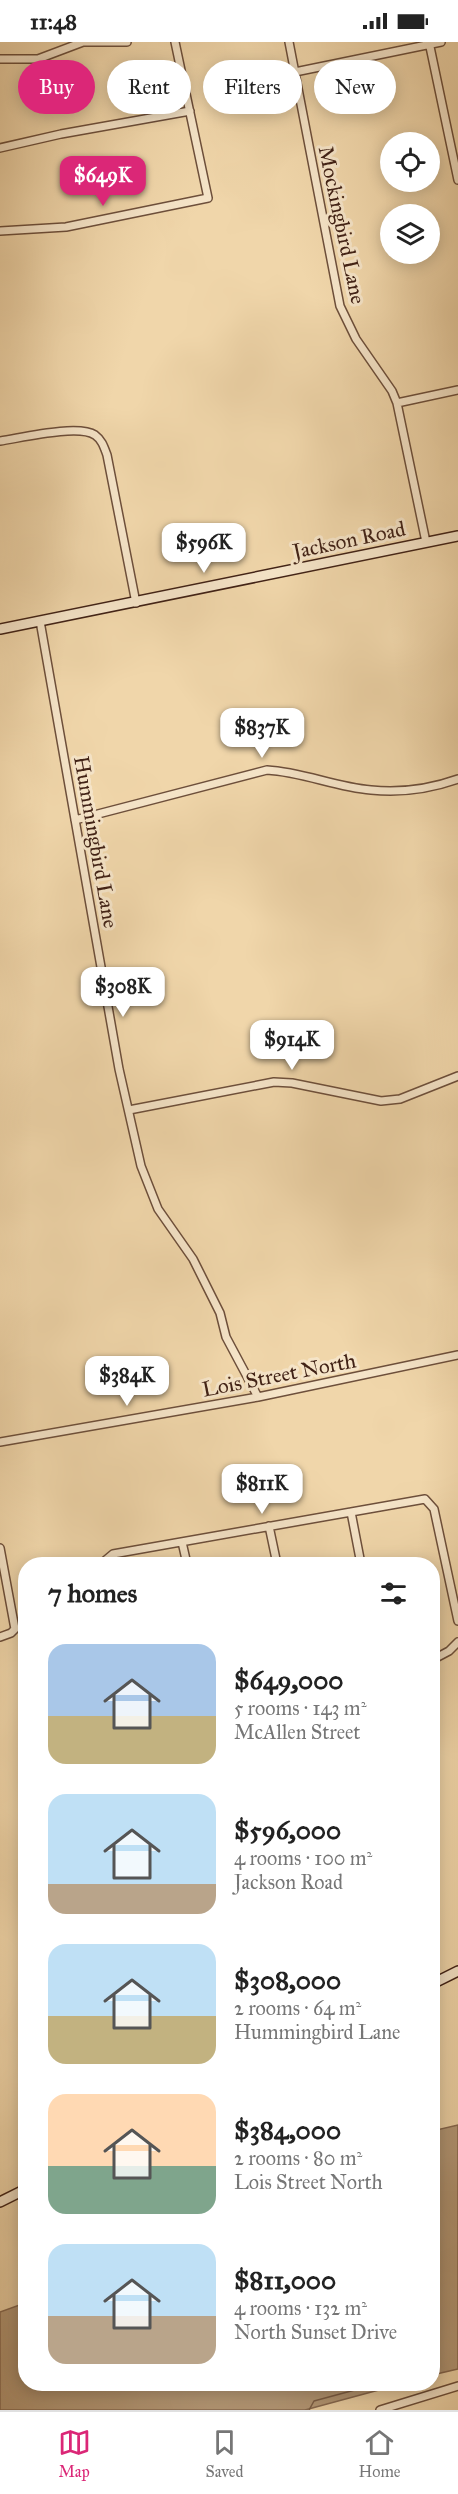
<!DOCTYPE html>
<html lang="en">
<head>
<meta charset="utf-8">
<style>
	body { margin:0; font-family:"IM FELL Great Primer",serif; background:#f6f6f6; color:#222; height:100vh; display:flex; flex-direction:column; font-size:22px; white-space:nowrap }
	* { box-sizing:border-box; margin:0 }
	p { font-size:20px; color:#767676 }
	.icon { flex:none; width:33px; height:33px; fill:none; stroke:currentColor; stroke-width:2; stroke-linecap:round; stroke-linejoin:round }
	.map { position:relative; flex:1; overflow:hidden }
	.panel { position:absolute; left:18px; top:1515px; width:422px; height:834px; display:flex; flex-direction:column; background:#fff; border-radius:24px; box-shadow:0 3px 15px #0003 }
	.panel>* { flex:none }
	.guide { position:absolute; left:18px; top:18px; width:423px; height:54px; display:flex; gap:12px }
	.tools { position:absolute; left:380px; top:90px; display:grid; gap:12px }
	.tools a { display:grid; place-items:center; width:60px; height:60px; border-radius:50%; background:#fff; box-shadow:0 3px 15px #0003; font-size:30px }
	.price { position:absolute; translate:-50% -51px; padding:0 14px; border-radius:12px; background:#fff; color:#222; font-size:20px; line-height:39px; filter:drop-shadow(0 2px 3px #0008) }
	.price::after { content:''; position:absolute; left:50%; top:36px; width:18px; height:14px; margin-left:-9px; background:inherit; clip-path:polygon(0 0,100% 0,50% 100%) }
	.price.current { background:#db2777; color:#fff }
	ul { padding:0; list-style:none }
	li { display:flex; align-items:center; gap:18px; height:150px; padding:0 30px }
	li span { display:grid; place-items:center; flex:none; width:168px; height:120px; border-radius:18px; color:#555 }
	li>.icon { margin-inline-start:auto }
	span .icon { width:72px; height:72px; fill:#fffc; stroke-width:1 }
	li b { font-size:26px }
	h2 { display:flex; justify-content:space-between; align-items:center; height:72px; padding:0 30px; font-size:26px }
	.pill { padding:0 21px; border-radius:27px; background:#fff; box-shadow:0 3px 15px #0003; font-size:21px; line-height:54px }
	.pill.current { background:#db2777; color:#fff }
	.status { display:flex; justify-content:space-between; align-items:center; height:42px; padding:0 30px; background:#fff; direction:ltr }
	.status svg { height:16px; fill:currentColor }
	.tabs { display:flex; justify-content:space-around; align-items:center; height:84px; border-top:2px solid #e0e0e0; background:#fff; font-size:16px; color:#767676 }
	.tabs a { display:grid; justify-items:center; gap:3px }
	.tabs .current { color:#db2777 }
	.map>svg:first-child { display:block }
	.water { fill:#b49978; stroke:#866951; stroke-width:1.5 }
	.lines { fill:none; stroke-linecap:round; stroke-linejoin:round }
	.shore { stroke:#7a5e47; stroke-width:1.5 }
	.street-casing { stroke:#6d4f3b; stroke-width:10 }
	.secondary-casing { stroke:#412216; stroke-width:12 }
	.street { stroke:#f5e4c8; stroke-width:7 }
	.secondary { stroke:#f5e4c8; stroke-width:9 }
	.labels { text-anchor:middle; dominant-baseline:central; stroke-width:6; stroke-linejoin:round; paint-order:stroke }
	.street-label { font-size:21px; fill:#412216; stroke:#f5e4c8 }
</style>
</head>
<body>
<div class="status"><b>11:48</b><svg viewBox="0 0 49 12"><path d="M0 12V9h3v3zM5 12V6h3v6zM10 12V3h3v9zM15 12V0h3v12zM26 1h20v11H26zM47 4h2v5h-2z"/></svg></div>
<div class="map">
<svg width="458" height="2368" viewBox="0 0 458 2368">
	<rect width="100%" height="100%" fill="#f0d6aa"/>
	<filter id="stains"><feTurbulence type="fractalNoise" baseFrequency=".00333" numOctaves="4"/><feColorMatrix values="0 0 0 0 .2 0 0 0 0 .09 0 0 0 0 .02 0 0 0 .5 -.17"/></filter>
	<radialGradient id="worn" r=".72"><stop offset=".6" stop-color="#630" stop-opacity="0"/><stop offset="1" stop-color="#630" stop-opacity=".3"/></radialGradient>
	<!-- water -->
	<path class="water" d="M 458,2083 L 458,2327 L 432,2333 L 432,2089 Z
		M 25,2261 L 26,2342 L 401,2342 L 305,2368 L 0,2368 L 0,2270 Z"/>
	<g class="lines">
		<!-- shore -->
		<path class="shore" d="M 309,2368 L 314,2359 L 377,2342"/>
		<!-- street casing -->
		<g class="street-casing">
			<path id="street" d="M 289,0 L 340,264 L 356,297 L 392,349 L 397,361 L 426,500
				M 429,0 L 458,138
				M 0,17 L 38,17 L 83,0 L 127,0
				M 295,30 L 441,0
				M 0,106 L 61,92 L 190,69
				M 0,189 L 66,185 L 208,156 L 175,0
				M 397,361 L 458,348
				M 0,399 C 21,396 78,382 95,393 C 102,398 104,405 107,413 L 136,561
				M 40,579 L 119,1027 L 141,1124 L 158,1167 L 193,1217 L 220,1271 L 226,1295 L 258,1355
				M 75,778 L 267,728 C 303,730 335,745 371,748 C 401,751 430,747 458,737
				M 129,1068 L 274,1040 L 292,1041 L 381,1059 L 400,1057 L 458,1034
				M 0,1400 L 258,1355 L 458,1313
				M 351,1470 L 361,1522
				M 269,1484 L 277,1522
				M 182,1500 L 187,1522
				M 0,1506 L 15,1587 L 11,1591 L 0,1595
				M 101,1522 L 113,1512 L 425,1457 L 434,1467 L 458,1579
				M 432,1618 L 449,1609 L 458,1600
				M 380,2368 L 458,2344"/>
		</g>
		<!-- secondary casing -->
		<g class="secondary-casing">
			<path id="secondary" d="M 0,587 L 458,494
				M 432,1942 L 458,1929
				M 0,2160 L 26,2147"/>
		</g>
		<!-- street -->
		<use href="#street" class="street"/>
		<!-- secondary -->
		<use href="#secondary" class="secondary"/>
	</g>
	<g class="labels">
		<!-- street labels -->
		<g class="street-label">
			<text transform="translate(342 183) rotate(78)">Mockingbird Lane</text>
			<text transform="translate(349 498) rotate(-12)">Jackson Road</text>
			<text transform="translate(96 800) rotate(80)">Hummingbird Lane</text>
			<text transform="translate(279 1333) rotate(-11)">Lois Street North</text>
		</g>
	</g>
	<rect width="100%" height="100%" filter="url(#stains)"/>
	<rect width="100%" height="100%" fill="url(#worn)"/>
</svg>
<div class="tools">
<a><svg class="icon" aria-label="locate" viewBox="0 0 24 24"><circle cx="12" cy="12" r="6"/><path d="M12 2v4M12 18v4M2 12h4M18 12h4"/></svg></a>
<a><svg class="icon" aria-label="layers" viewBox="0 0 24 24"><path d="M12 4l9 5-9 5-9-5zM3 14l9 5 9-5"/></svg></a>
</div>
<b class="price current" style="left:103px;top:165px">$649K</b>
<b class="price" style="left:204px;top:532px">$596K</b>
<b class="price" style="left:262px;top:717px">$837K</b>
<b class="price" style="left:123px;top:976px">$308K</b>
<b class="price" style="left:292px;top:1029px">$914K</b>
<b class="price" style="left:127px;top:1365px">$384K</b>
<b class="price" style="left:262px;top:1473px">$811K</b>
<div class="guide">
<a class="pill current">Buy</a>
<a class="pill">Rent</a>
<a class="pill">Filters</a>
<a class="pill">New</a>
</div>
<section class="panel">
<h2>7 homes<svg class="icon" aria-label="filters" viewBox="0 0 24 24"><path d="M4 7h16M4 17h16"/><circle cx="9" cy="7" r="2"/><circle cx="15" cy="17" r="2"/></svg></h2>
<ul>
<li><span style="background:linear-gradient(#a9c7e8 60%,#c2b280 0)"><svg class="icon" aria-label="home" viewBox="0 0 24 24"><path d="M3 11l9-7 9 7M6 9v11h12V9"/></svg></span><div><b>$649,000</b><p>5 rooms · 143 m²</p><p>McAllen Street</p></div></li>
<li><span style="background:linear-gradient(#bfe0f5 75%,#b9a48a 0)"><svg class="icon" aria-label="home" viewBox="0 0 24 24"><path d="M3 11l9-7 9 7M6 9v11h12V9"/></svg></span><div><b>$596,000</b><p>4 rooms · 100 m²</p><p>Jackson Road</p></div></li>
<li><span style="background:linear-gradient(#bfe0f5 60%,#c2b280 0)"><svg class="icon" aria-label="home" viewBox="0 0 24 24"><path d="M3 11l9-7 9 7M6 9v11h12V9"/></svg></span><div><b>$308,000</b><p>2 rooms · 64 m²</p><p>Hummingbird Lane</p></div></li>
<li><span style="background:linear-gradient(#ffd9b3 60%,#7fa58c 0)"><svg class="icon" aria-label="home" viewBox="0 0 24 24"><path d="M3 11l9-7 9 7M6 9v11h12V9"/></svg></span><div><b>$384,000</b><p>2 rooms · 80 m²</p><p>Lois Street North</p></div></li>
<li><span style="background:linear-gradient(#bfe0f5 60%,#b9a48a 0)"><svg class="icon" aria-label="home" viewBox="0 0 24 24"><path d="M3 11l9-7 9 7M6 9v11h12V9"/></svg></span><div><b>$811,000</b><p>4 rooms · 132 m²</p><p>North Sunset Drive</p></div></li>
</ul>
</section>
</div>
<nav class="tabs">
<a class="current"><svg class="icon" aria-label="map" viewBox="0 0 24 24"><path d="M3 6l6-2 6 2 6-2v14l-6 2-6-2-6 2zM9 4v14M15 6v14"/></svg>Map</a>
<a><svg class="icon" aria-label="saved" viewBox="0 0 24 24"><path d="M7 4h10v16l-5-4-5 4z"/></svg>Saved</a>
<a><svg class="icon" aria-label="home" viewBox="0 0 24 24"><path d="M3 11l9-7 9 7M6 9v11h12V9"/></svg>Home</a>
</nav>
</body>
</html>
